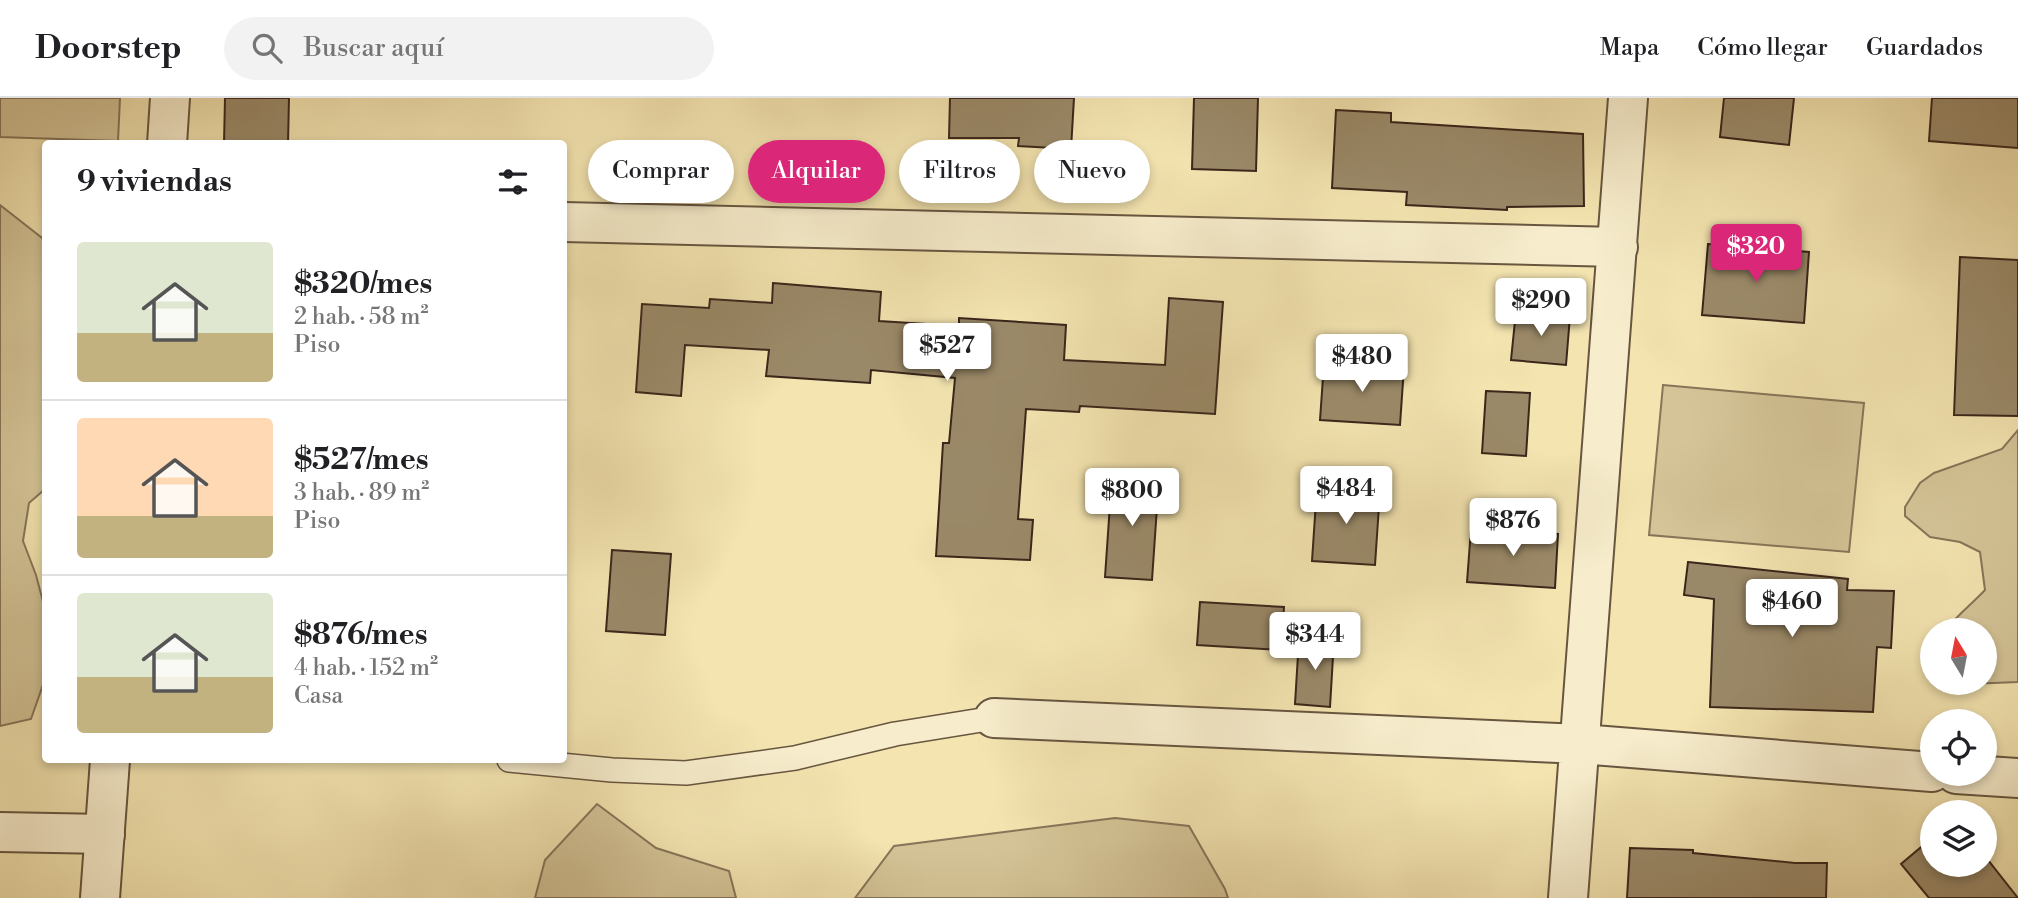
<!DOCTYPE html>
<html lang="es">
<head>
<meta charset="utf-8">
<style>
	body { margin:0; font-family:"Libre Bodoni",serif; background:#f2f2f2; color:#202124; height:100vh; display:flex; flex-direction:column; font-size:26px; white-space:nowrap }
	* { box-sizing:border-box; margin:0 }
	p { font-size:23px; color:#757577 }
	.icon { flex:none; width:38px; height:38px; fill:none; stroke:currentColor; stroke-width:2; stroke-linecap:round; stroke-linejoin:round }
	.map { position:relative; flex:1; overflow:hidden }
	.details { position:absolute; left:42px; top:42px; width:525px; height:623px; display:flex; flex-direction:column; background:#fff; border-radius:7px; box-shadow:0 4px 10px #0003 }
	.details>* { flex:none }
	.top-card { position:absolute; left:588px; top:42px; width:665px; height:63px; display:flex; gap:14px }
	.needle { width:46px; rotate:350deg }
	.buttons { position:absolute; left:1920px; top:520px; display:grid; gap:14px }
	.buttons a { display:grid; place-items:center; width:77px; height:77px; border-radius:50%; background:#fff; box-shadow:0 4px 10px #0003; font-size:35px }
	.price { position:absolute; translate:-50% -60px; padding:0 16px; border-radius:7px; background:#fff; color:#222; font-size:23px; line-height:46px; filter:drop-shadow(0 2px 4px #0008) }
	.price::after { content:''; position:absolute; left:50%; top:42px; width:21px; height:16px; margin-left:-10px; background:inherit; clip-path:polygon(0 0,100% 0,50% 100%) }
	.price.on { background:#db2777; color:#fff }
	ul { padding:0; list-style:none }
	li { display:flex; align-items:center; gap:21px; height:175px; padding:0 35px }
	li+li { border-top:2px solid #e0e0e0 }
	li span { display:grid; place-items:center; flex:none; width:196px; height:140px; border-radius:7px; color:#555 }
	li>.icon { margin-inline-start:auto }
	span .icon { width:84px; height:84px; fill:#fffc; stroke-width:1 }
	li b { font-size:30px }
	h2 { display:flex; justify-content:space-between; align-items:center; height:84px; padding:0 35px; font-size:30px }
	.tag { padding:0 24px; border-radius:32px; background:#fff; box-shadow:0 4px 10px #0003; font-size:24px; line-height:63px }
	.tag.on { background:#db2777; color:#fff }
	header { display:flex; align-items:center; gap:42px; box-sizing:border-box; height:98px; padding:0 35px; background:#fff; border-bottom:2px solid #e0e0e0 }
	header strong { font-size:33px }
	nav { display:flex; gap:38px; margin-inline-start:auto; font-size:24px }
	.search { width:490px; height:63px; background:#f2f2f2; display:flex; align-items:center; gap:18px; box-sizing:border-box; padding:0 24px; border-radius:38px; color:#757577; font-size:26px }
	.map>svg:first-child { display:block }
	.green { fill:#d4c497; stroke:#877559; stroke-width:2 }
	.building { fill:#9a8968; stroke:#3a261b; stroke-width:2 }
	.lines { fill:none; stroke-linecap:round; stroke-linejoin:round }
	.service-casing { stroke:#685640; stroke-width:26 }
	.minor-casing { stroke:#685640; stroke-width:42 }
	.tertiary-casing { stroke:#685640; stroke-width:42 }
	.service { stroke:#f7edcc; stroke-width:23 }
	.minor { stroke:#f7edcc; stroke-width:38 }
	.tertiary { stroke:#f7edcc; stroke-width:38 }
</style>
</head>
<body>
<header>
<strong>Doorstep</strong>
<div class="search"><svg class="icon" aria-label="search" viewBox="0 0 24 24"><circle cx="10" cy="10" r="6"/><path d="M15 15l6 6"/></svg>Buscar aquí</div>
<nav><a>Mapa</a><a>Cómo llegar</a><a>Guardados</a></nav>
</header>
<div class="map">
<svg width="2018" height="800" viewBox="0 0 2018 800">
	<rect width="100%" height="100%" fill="#f3e4b0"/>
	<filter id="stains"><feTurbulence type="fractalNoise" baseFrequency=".00286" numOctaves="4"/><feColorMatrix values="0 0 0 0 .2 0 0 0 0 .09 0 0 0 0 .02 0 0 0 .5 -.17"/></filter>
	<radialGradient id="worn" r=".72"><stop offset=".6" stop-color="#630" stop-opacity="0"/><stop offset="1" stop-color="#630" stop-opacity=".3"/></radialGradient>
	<!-- green -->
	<path class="green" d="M 0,0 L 120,0 L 118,43 L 0,39 Z
		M 0,107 L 46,143 L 45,391 L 29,405 L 23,443 L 36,477 L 46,515 L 45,581 L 31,621 L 0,628 Z
		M 1663,287 L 1864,305 L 1849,454 L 1649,437 Z
		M 2018,332 L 2018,584 L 1968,586 L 1965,585 L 1984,584 L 1984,532 L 1946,532 C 1958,516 1972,506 1985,492 L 1980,454 L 1960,444 L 1930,439 L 1905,418 L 1905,409 L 1920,385 L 1934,375 L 2002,351 Z
		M 597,706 L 656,750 L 729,773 L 736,800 L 535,800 L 545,762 Z
		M 1115,720 L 1189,728 L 1225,791 L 1228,800 L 855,800 L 894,748 Z"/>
	<!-- building -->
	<path class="building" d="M 225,0 L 289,0 L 288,46 L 224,46 Z
		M 950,0 L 1074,0 L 1071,51 L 1018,48 L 1019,40 L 949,40 Z
		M 1194,0 L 1258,0 L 1256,73 L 1192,71 Z
		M 1724,0 L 1794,0 L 1789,47 L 1720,39 Z
		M 1932,0 L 2018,0 L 2018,50 L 1929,43 Z
		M 1336,12 L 1391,15 L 1391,24 L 1583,36 L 1584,108 L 1507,109 L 1507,112 L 1406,107 L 1407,94 L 1332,90 Z
		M 1708,146 L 1809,154 L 1804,225 L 1702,217 Z
		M 1960,159 L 2018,162 L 2018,318 L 1954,317 Z
		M 773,185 L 881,194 L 879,223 L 959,228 L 959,220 L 1066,227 L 1064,262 L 1165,267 L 1169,200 L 1223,204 L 1215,316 L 1080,308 L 1079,314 L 1026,311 L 1018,421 L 1033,422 L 1030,462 L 936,458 L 943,345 L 949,345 L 955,280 L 871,272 L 870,285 L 766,278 L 769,252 L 685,247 L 681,298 L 636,294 L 642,206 L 709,210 L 710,201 L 772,205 Z
		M 1516,213 L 1570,218 L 1566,267 L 1511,262 Z
		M 1324,265 L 1404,269 L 1400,327 L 1320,322 Z
		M 1486,293 L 1530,295 L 1526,358 L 1482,355 Z
		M 1112,377 L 1159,380 L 1152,482 L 1105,479 Z
		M 1317,388 L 1380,393 L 1375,467 L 1312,463 Z
		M 1471,431 L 1558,436 L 1555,490 L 1467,484 Z
		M 612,452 L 671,456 L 665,537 L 606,533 Z
		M 1688,464 L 1848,481 L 1847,492 L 1894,493 L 1891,550 L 1877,549 L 1873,614 L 1710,609 L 1714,501 L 1684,497 Z
		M 1200,504 L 1284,509 L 1281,552 L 1197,547 Z
		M 1299,540 L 1334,542 L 1330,609 L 1295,606 Z
		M 1932,740 L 1932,766 L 1984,766 L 1984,757 L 2018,800 L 1929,800 L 1901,766 Z
		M 1630,750 L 1693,752 L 1693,755 L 1795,765 L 1827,765 L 1826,800 L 1627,800 Z"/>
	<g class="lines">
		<!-- service casing -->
		<g class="service-casing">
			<path id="service" d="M 509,662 L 612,672 L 686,675 L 795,660 L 895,636 L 994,620"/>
		</g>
		<!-- minor casing -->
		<g class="minor-casing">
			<path id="minor" d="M 564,124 L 1618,149
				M 994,620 L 1581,646 L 1932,674
				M 1956,676 L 2018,680
				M 0,734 L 105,736
				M 1568,800 L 1628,0"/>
		</g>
		<!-- tertiary casing -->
		<g class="tertiary-casing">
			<path id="tertiary" d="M 167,46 L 170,0
				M 100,800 L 110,662"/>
		</g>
		<!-- service -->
		<use href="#service" class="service"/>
		<!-- minor -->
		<use href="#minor" class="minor"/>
		<!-- tertiary -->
		<use href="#tertiary" class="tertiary"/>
	</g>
	<rect width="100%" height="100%" filter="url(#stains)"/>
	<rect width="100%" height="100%" fill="url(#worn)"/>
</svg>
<div class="buttons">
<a><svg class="needle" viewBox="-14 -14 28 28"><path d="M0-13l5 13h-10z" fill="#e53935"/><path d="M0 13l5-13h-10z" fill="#757577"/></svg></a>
<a><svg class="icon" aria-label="locate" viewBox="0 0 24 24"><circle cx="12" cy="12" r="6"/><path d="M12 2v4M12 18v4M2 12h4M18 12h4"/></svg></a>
<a><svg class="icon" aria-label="layers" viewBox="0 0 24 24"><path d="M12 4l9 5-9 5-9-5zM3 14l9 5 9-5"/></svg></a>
</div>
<b class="price on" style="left:1756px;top:186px">$320</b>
<b class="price" style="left:1541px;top:240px">$290</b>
<b class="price" style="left:947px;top:285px">$527</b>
<b class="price" style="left:1362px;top:296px">$480</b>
<b class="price" style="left:1346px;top:428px">$484</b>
<b class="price" style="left:1132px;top:430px">$800</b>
<b class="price" style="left:1513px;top:460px">$876</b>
<b class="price" style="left:1792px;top:541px">$460</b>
<b class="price" style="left:1315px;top:574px">$344</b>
<div class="top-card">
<a class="tag">Comprar</a>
<a class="tag on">Alquilar</a>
<a class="tag">Filtros</a>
<a class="tag">Nuevo</a>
</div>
<section class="details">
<h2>9 viviendas<svg class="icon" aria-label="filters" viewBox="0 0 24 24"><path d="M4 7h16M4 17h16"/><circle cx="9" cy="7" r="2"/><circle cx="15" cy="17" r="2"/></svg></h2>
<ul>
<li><span style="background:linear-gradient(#dfe7d0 65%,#c2b280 0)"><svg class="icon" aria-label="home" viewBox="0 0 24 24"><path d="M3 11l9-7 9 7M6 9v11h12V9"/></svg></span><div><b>$320/mes</b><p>2 hab. · 58 m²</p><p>Piso</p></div></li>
<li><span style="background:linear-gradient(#ffd9b3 70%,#c2b280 0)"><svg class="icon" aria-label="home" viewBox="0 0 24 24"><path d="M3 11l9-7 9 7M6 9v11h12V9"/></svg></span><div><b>$527/mes</b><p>3 hab. · 89 m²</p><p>Piso</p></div></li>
<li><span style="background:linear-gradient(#dfe7d0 60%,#c2b280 0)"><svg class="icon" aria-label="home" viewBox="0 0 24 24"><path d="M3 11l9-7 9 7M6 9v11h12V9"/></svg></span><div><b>$876/mes</b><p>4 hab. · 152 m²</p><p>Casa</p></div></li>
</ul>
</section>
</div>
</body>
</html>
